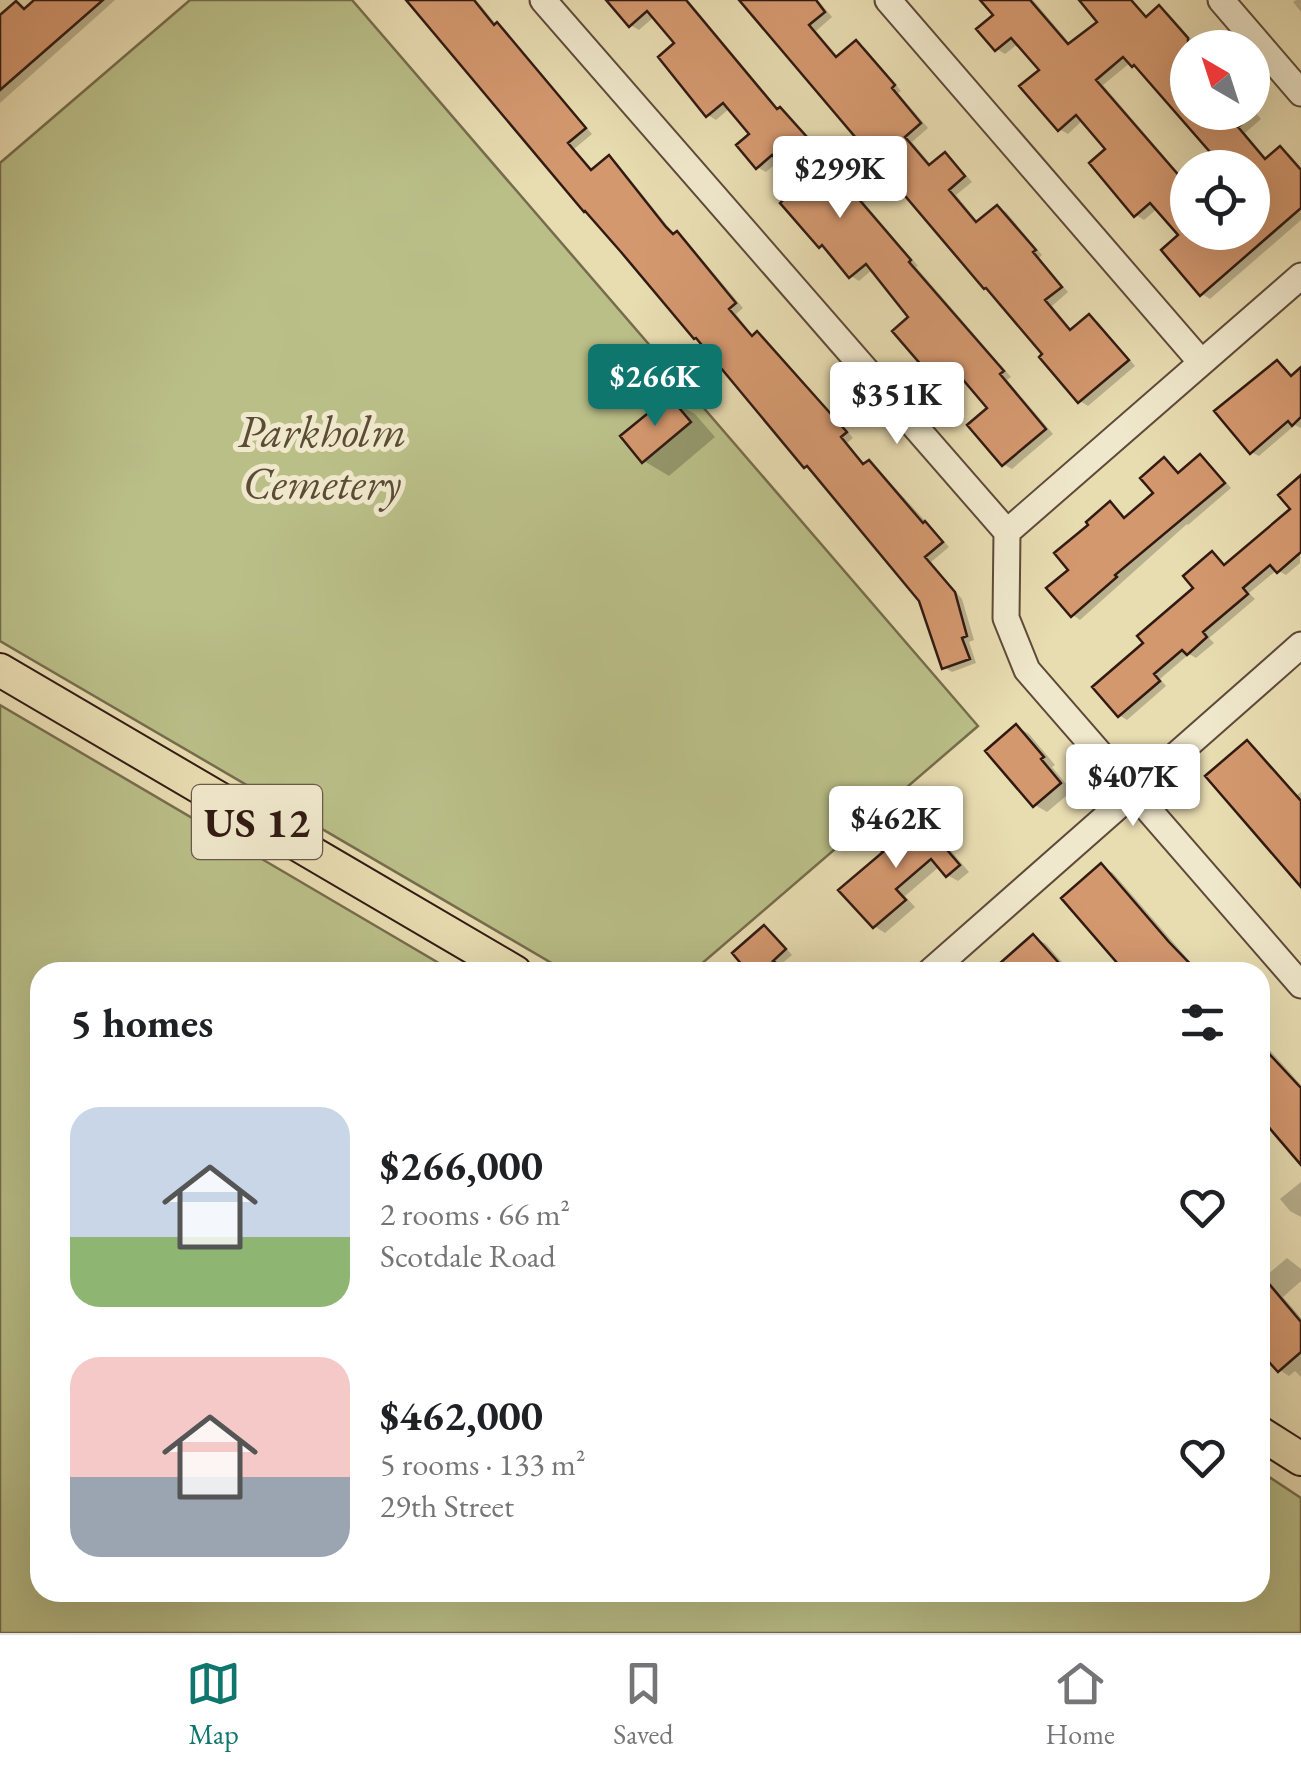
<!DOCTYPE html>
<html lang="en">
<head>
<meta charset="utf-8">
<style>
	body { margin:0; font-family:"EB Garamond",serif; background:#f6f6f6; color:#202124; height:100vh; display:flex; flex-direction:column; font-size:38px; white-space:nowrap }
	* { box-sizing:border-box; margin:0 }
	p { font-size:32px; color:#757577 }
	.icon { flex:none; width:55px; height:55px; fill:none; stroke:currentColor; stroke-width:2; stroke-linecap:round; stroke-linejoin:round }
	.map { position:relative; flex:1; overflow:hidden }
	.drawer { position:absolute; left:30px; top:962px; width:1240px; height:640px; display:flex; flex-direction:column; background:#fff; border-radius:30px; box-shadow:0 10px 40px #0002 }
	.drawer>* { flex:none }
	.needle { width:65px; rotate:321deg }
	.buttons { position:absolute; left:1170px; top:30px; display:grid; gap:20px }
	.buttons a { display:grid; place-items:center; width:100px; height:100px; border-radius:50%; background:#fff; box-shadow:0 10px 40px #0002; font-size:50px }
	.price { position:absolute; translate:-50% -85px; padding:0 22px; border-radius:10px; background:#fff; color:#222; font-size:32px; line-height:65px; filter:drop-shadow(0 2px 5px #0008) }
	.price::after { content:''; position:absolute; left:50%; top:60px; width:30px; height:22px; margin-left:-15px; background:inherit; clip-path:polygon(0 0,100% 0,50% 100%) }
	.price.selected { background:#0f766e; color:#fff }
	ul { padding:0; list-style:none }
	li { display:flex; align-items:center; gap:30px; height:250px; padding:0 40px }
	li span { display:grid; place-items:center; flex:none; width:280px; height:200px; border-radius:30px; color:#555 }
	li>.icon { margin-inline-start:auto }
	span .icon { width:120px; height:120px; fill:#fffc; stroke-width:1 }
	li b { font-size:42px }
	h2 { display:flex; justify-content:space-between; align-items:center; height:120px; padding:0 40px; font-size:42px }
	.menu { display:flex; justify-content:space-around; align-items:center; height:140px; border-top:2px solid #e0e0e0; background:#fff; font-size:28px; color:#757577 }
	.menu a { display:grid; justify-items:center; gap:5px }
	.menu .selected { color:#0f766e }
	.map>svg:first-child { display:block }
	.green { fill:#babf88; stroke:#766c4d; stroke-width:2.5 }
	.shadow { fill:#0003; fill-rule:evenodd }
	.building { fill:#d4986f; stroke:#311a12; stroke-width:2.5; fill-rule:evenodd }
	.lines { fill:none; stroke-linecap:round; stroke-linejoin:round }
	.minor-casing { stroke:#5f4a3a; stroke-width:29 }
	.major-casing { stroke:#311a12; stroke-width:36 }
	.minor { stroke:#f0e8cc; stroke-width:25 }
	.major { stroke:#e8dcb1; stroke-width:32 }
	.labels { text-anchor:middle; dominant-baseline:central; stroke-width:10; stroke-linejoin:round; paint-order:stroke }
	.shield { fill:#f0e8cc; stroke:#6a584a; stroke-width:2.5 }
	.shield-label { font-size:42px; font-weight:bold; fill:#311a12 }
	.park-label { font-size:45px; font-style:italic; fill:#5a4c35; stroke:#f0e8cc }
</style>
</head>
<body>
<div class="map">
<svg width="1301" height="1633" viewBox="0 0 1301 1633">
	<rect width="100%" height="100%" fill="#e8dcb1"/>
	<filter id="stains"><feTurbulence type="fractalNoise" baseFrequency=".002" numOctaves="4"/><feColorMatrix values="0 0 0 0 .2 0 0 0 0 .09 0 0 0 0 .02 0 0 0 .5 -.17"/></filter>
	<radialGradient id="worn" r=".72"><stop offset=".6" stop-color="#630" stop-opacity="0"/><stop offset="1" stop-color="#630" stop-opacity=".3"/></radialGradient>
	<!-- green -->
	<path class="green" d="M 190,0 L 352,0 L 978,726 L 692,972 L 567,972 L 0,641 L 0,163 Z
		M 0,705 L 454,972 L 40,972 L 40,1592 L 1260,1592 L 1260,1471 L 1301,1498 L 1301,1633 L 0,1633 Z"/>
	<!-- shadow -->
	<path class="shadow" d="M 38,0 L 115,0 L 0,103 L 0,19 L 17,4 L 26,10 Z
		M 410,0 L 476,0 L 496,24 L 505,30 L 592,134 L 574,149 L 594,171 L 609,158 L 617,163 L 674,234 L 685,239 L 743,308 L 736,314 L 754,337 L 757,334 L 765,339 L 853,438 L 847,443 L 866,466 L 869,463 L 877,468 L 949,547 L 931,562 L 962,599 L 974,640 L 969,642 L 976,663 L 952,672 L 944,667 L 921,599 Z
		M 609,0 L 688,0 L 779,110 L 788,115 L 866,201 L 864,203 L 918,266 L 916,267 L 1011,377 L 1007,380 L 1053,434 L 1012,469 L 1003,464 L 991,408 L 966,380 L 952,392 L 944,387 L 912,318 L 873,269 L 859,281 L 851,276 L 830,252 L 820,246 L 803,187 L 780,160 L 766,172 L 757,167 L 753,134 L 730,108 L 716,120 L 708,115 L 678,43 L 655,16 L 639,30 L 630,25 Z
		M 740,0 L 818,0 L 832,17 L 816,31 L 839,58 L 856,43 L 865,48 L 901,91 L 898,93 L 928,128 L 912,142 L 932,166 L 945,155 L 953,160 L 972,182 L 956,195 L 979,223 L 997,208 L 1006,212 L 1042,255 L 1039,258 L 1068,292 L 1052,306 L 1073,331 L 1089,317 L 1098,322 L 1135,366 L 1088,406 L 1080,401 L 1046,354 Z
		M 983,0 L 1033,0 L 1072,46 L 1101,22 L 1082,0 L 1133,0 L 1148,18 L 1160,8 L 1168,13 L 1192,40 L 1194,39 L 1206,48 L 1188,48 L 1188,112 L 1252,112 L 1252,108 L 1261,119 L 1245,133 L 1268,160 L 1281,149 L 1289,154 L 1301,168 L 1301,220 L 1210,299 L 1202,294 L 1181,235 L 1158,208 L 1144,220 L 1136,215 L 1108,149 L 1083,120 L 1068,134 L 1059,129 L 1042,70 L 1019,43 L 1005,54 L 997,49 L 996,15 ZM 1131,62 L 1141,69 L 1227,168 L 1252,168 L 1252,232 L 1188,232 L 1188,184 L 1103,85 Z
		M 1296,0 L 1301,0 L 1301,12 L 1293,2 Z
		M 1277,363 L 1285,367 L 1294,377 L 1301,371 L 1301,428 L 1295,425 L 1259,456 L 1251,452 Z
		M 669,399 L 695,414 L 715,437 L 669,476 L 644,461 Z
		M 1201,457 L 1208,462 L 1231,488 L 1188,525 L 1187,524 L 1080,620 L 1073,615 L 1072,570 L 1110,504 L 1118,509 L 1127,519 L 1157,493 L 1165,460 L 1172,465 L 1181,474 Z
		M 1301,479 L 1300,563 L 1286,575 L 1277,570 L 1249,593 L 1255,599 L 1209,638 L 1214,643 L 1196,658 L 1189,654 L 1160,679 L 1166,686 L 1127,720 L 1119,715 L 1146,644 L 1197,589 L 1212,554 L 1226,566 L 1293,509 Z
		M 1017,727 L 1029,734 L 1055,765 L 1052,767 L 1072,791 L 1047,812 L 1035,805 Z
		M 1248,743 L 1255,747 L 1297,795 L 1301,792 L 1301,883 Z
		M 919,819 L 929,825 L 969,872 L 958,881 L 947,875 L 940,866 L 905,896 L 915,907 L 885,933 L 874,926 L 886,853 Z
		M 1101,866 L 1113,873 L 1199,972 L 1130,972 L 1065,898 Z
		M 765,928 L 773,933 L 792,955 L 772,972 L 751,972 L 735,953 Z
		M 1033,937 L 1046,944 L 1071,972 L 994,972 Z
		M 1260,1039 L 1301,1085 L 1301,1161 L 1270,1125 L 1260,1118 Z
		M 1301,1182 L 1301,1217 L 1290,1211 L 1280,1199 Z
		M 1287,1258 L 1301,1269 L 1301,1281 L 1283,1297 L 1301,1318 L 1301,1377 L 1295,1371 L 1289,1376 L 1280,1370 L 1260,1348 L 1260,1266 L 1267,1275 Z"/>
	<!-- building -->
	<path class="building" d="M 34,0 L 103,0 L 0,90 L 0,15 L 16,1 L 24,9 Z
		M 406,0 L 474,0 L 494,25 L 497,22 L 586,128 L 568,143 L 591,170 L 609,155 L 666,227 L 673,234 L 677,231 L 736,303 L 729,309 L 752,336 L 757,331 L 847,432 L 841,437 L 863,464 L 869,460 L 923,523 L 925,521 L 943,542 L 925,557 L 955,592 L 967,636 L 962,638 L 970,659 L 942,669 L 919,601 L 807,466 L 804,468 L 696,338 L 694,339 L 621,252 L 585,211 L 584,212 Z
		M 606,0 L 686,0 L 777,109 L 780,107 L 859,195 L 857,197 L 911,260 L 909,262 L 1004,371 L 1000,374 L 1046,429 L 1002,466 L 967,425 L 987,408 L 959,375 L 942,389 L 892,331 L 908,317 L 866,264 L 849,278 L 822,245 L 819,248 L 780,203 L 799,186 L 772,155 L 756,169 L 736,145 L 749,134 L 723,103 L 706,117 L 658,57 L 674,43 L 647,11 L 629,27 Z
		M 739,0 L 816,0 L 825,12 L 809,25 L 836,57 L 856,40 L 895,85 L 892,88 L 921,123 L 905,137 L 929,165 L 945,152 L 965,176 L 949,190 L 976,222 L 997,205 L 1036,250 L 1033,252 L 1062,287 L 1045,300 L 1070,330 L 1089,314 L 1129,360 L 1078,403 L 1039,357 L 1042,354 L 986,288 L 984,289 Z
		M 980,0 L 1030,0 L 1068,44 L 1097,22 L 1079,0 L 1131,0 L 1146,17 L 1159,5 L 1188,38 L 1188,112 L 1255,112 L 1238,127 L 1265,159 L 1280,146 L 1301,170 L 1301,208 L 1200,296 L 1161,250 L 1178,235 L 1150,203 L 1134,217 L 1089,163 L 1105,149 L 1076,115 L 1058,131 L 1019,86 L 1039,70 L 1011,38 L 995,51 L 976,29 L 993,15 ZM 1123,57 L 1132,67 L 1134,65 L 1224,168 L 1252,168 L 1252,232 L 1188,232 L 1188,186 L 1096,80 Z
		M 1277,360 L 1291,376 L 1301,367 L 1301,417 L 1292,426 L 1288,421 L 1250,454 L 1214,411 Z
		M 669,396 L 691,422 L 642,463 L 620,436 Z
		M 1200,454 L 1225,483 L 1115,575 L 1117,577 L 1071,617 L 1046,588 L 1068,570 L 1054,553 L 1088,525 L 1086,522 L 1110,501 L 1124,518 L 1153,493 L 1140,478 L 1164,457 L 1178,473 Z
		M 1301,475 L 1301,552 L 1277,573 L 1270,565 L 1243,588 L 1248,594 L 1203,632 L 1207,637 L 1187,655 L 1182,650 L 1154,674 L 1160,681 L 1118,717 L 1092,687 L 1143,643 L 1137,636 L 1193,588 L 1183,576 L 1212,551 L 1224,565 L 1290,509 L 1278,495 Z
		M 1016,724 L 1044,757 L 1041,759 L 1061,783 L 1033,807 L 985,751 Z
		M 1247,740 L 1301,801 L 1301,887 L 1205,776 Z
		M 918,816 L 960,865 L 946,877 L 931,859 L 896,889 L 906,900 L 873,928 L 838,890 L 883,852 L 880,849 Z
		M 1101,863 L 1169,942 L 1198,972 L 1125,972 L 1061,898 Z
		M 764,925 L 786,949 L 773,961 L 791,972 L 748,972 L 732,953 Z
		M 1033,934 L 1067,972 L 990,972 Z
		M 1260,1044 L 1301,1088 L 1301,1165 L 1260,1117 Z
		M 1260,1273 L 1301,1322 L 1301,1352 L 1278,1372 L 1260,1352 Z"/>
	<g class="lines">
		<!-- minor casing -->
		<g class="minor-casing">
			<path id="minor" d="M 543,0 L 1007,532 L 1301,276
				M 888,0 L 1201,362
				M 1221,0 L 1301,93
				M 1007,532 L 1006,618 L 1027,670 L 1301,985
				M 930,972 L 1301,645"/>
		</g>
		<!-- major casing -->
		<g class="major-casing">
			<path id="major" d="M 0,670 L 515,972
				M 1260,1433 L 1301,1459"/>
		</g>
		<!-- minor -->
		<use href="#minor" class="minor"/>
		<!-- major -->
		<use href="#major" class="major"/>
	</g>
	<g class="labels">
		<!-- shield labels -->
		<rect class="shield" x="192" y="785" width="130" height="74" rx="8"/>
		<g class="shield-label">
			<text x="257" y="822">US 12</text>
		</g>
		<!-- park labels -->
		<g class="park-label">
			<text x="322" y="431">Parkholm<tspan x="322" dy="52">Cemetery</tspan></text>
		</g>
	</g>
	<rect width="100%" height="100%" filter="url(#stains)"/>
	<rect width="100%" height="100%" fill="url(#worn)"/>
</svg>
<div class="buttons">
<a><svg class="needle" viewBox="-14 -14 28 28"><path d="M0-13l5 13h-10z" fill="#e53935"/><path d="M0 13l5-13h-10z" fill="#757577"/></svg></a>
<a><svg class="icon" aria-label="locate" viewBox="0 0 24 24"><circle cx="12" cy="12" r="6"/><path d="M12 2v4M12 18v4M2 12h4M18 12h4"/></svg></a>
</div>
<b class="price" style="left:840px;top:221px">$299K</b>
<b class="price selected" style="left:655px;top:429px">$266K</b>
<b class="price" style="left:897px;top:447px">$351K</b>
<b class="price" style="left:1133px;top:829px">$407K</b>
<b class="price" style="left:896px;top:871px">$462K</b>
<section class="drawer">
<h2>5 homes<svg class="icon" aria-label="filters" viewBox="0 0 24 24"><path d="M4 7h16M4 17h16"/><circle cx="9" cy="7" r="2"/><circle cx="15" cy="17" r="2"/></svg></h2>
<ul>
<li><span style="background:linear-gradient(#c9d6e8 65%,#8fb573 0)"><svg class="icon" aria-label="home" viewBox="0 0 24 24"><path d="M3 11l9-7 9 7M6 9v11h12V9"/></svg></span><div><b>$266,000</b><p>2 rooms · 66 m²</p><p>Scotdale Road</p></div><svg class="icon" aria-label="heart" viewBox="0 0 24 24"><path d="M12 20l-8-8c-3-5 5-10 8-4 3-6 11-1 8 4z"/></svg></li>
<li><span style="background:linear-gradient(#f6c9c9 60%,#9aa5b1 0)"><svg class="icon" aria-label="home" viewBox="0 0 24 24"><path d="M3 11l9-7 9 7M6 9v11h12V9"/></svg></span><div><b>$462,000</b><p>5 rooms · 133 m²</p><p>29th Street</p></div><svg class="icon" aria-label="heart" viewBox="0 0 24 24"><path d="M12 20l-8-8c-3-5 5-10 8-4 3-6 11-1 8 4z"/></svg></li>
</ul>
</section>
</div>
<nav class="menu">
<a class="selected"><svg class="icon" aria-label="map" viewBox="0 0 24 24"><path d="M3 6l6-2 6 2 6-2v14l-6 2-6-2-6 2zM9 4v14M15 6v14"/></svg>Map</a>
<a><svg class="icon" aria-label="saved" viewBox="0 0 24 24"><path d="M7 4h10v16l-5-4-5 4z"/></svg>Saved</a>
<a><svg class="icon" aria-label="home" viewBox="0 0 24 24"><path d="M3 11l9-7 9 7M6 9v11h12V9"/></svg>Home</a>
</nav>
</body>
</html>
